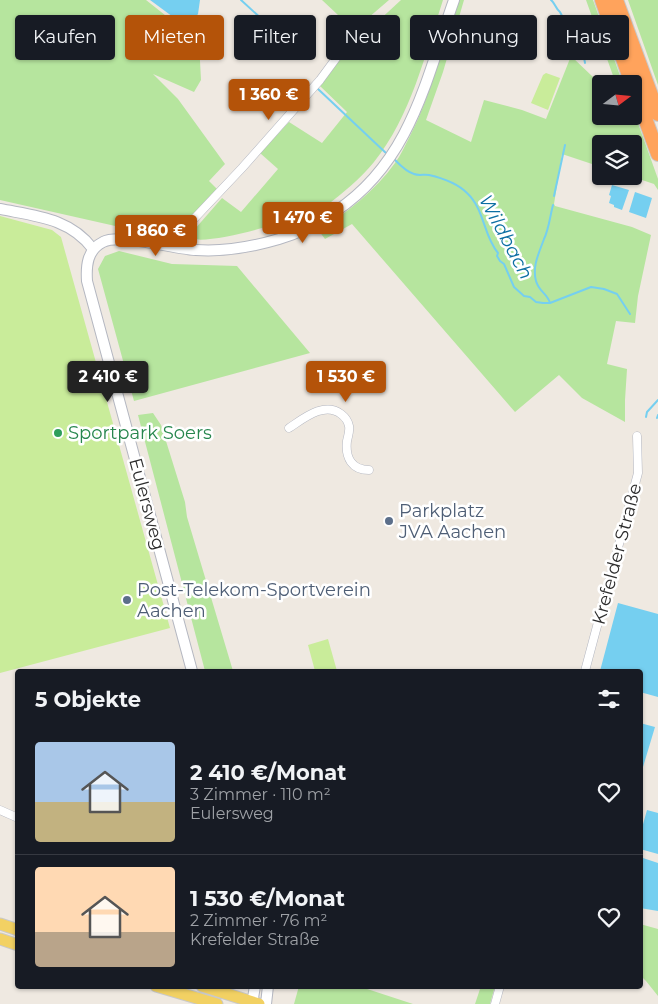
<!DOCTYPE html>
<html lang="de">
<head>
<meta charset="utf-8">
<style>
	body { margin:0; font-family:Montserrat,sans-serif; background:#20242c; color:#f1f3f6; height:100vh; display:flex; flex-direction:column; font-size:19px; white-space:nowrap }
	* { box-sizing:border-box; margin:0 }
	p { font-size:16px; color:#9ea1a6 }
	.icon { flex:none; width:28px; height:28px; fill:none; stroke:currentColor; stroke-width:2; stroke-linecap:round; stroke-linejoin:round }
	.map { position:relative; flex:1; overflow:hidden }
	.sheet { position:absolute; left:15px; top:669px; width:628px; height:320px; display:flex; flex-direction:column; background:#171b24; border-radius:5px; box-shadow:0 1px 4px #0004 }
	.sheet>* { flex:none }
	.guide { position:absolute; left:15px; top:15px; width:629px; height:45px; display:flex; gap:10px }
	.needle { width:32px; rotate:74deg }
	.controls { position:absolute; left:592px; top:75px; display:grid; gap:10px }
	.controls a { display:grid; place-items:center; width:50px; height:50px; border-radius:5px; background:#171b24; box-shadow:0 1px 4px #0004; font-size:25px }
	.price { position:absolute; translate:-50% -42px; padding:0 11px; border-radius:5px; background:#b45309; color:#fff; font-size:16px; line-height:32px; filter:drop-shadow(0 1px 2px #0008) }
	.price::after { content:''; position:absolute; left:50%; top:30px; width:15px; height:11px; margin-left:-8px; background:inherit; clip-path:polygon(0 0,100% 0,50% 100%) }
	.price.active { background:#222; color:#fff }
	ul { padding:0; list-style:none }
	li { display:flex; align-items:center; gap:15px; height:125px; padding:0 20px }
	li+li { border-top:1px solid #363941 }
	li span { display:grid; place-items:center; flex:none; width:140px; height:100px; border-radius:5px; color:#555 }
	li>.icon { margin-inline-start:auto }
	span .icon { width:60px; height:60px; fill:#fffc; stroke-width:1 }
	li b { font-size:21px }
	h2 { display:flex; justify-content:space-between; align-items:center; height:60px; padding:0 20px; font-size:21px }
	.tag { padding:0 18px; border-radius:5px; background:#171b24; box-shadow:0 1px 4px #0004; font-size:18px; line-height:45px }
	.tag.active { background:#b45309; color:#fff }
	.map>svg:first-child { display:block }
	.green { fill:#b6e59e }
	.pitch { fill:#c9ec9a }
	.water { fill:#75cff0 }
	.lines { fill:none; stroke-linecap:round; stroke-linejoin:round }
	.stream { stroke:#75cff0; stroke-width:2 }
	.street-casing { stroke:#b4b7c1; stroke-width:9 }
	.secondary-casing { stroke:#b4b7c1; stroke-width:12 }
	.primary-casing { stroke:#c9c9c9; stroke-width:13 }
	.highway-casing { stroke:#c9c9c9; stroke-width:16 }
	.street { stroke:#fff; stroke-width:8 }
	.secondary { stroke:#fff; stroke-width:10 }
	.primary { stroke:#f2d163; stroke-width:11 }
	.highway { stroke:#ffa35c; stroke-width:14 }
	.leisure-dot { fill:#2e9e5b; stroke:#fff; stroke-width:2 }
	.service-dot { fill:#5c6f8a; stroke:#fff; stroke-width:2 }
	.labels { text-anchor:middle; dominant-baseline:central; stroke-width:5; stroke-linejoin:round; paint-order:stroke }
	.leisure-label { font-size:18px; fill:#27864d; stroke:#fff; text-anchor:start }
	.street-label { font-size:18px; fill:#2e2e2e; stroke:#fff }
	.service-label { font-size:18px; fill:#4e5e75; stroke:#fff; text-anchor:start }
	.water-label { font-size:19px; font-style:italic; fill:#0d6fa3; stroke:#fff }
</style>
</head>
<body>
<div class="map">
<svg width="658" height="1004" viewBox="0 0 658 1004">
	<rect width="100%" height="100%" fill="#efe9e1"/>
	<!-- green -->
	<path class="green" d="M 0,0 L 146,0 L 199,42 L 201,80 L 194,92 L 153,74 L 178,99 L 225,164 L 209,181 L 217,189 L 193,214 L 180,231 L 172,235 L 164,237 L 0,200 Z
		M 322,0 L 389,0 L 354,30 Z
		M 401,0 L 443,0 C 425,55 411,116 374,162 C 360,179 343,193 326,206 L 322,203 C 310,208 299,216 287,220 C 270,227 210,243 194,239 L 194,230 L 222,198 L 241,212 L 278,169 L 260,153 L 289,122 L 322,143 L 347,112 L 320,86 L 349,48 Z
		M 459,0 L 464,0 L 443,72 L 426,120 L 471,142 L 484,100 L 522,110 L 546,119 L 571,56 L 593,77 L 608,84 L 601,84 L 601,116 L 634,116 L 634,112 L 658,179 L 658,190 L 654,184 L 630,176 L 634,176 L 634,144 L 601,144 L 601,167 L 562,154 L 554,204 L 555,206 L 632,227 L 651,235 L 638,296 L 635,323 L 616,321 L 607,364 L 627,369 L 625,400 L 625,422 L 582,398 L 559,375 L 515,412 L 352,224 L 325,239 L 319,231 C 347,212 375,191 395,163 C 401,155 405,145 410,136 C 432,93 442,46 459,0 Z
		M 586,0 L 593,0 L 623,84 L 616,84 Z
		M 628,0 L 658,0 L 658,85 Z
		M 119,251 L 172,264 L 237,266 L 310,353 L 134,401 L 98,269 L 105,256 Z
		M 153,413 L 161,425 L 185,502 L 187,517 L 233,671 L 205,671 L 138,415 Z
		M 640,924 L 658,929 L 658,996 L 646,981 L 640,975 Z
		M 299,986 L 358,986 L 413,1004 L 294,1004 Z
		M 481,986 L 495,986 L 490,1004 L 475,1004 Z"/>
	<!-- pitch -->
	<path class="pitch" d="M 546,73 L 560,78 L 548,110 L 531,103 L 543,75 Z
		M 0,216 L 52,230 L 61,237 L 170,628 L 0,673 Z
		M 328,639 L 337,671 L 315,671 L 308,645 Z"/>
	<!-- water -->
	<path class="water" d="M 150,0 L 200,0 L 198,14 L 190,24 L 184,25 Z
		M 612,185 L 629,190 L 622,210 L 614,207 L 614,205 L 609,203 L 611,196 L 609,195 Z
		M 635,192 L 652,198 L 646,218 L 629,212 Z
		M 618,603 L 658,614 L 658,697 L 640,692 L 640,671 L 600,671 Z
		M 640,723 L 655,727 L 640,777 Z
		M 647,810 L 658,813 L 658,854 L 640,849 L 640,835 Z
		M 640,857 L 658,863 L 658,911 L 640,908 Z"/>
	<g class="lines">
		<!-- stream -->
		<path class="stream" d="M 241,0 L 265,22
			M 551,0 C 555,3 555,8 560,12 L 575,41 L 583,52 L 585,63
			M 318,89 L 387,154
			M 393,158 C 399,164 406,172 414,174 C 419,176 424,174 429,175 C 442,178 457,183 467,193 C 485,210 483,235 498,253 L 497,256 L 500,261 L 504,264 L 514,287 L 524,296 L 530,297 L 536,302 L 543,303 L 550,303 L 591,287 L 604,289 L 617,294 L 630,314
			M 554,196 L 565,145
			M 550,303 C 547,293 539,292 536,281 C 532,266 539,253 544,239 C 549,229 550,216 553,205
			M 646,417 L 647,412 L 658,400
			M 657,418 L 658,415"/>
		<!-- street casing -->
		<g class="street-casing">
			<path id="street" d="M 182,249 L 183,240 L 191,222 L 242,168 L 320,80 L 348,42
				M 289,428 C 303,419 324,401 341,414 C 345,417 348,421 349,426 C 350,431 348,436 347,441 C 345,458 352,470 369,470
				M 585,671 L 638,473 L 637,436
				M 0,810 L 18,818
				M 495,1004 L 500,986"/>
		</g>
		<!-- secondary casing -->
		<g class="secondary-casing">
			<path id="secondary" d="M 0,209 C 35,216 70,218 93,249
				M 192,671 L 87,281 C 86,266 87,250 103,242 C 120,233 174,249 196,250 C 224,252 252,247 279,239 C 300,233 318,223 336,211 C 411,161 426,79 454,0
				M 252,1004 L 255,986
				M 266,1004 L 268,986"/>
		</g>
		<!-- primary casing -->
		<g class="primary-casing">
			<path id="primary" d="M 0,924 L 18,930
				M 0,939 L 18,945
				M 156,986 L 217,1004
				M 202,986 L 259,1004"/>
		</g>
		<!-- highway casing -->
		<g class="highway-casing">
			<path id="highway" d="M 602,0 L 632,84
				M 616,0 L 658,114
				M 634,88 L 658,154"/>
		</g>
		<!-- street -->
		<use href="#street" class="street"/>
		<!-- secondary -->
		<use href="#secondary" class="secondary"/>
		<!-- primary -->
		<use href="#primary" class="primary"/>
		<!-- highway -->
		<use href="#highway" class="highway"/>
	</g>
	<!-- markers -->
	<circle class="leisure-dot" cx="58" cy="433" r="5"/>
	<g class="service-dot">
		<circle cx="389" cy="521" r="5"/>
		<circle cx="127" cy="600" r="5"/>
	</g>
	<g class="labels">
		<!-- leisure labels -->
		<g class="leisure-label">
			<text x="68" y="433">Sportpark Soers</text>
		</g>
		<!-- street labels -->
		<g class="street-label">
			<text transform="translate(147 504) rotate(75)">Eulersweg</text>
			<text transform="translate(617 554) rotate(-75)">Krefelder Straße</text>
		</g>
		<!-- service labels -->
		<g class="service-label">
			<text x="399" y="511">Parkplatz<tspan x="399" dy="21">JVA Aachen</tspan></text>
			<text x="137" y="590">Post-Telekom-Sportverein<tspan x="137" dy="21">Aachen</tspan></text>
		</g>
		<!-- water labels -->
		<g class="water-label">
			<text transform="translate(506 237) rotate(62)">Wildbach</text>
		</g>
	</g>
</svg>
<div class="controls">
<a><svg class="needle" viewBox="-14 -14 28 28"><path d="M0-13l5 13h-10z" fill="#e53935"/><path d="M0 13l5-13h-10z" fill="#9ea1a6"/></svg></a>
<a><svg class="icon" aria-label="layers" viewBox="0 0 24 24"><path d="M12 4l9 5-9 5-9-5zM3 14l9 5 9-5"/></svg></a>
</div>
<b class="price" style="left:269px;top:121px">1 360 €</b>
<b class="price" style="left:303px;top:244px">1 470 €</b>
<b class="price" style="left:156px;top:257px">1 860 €</b>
<b class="price active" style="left:108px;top:403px">2 410 €</b>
<b class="price" style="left:346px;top:403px">1 530 €</b>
<div class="guide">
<a class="tag">Kaufen</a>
<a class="tag active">Mieten</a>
<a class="tag">Filter</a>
<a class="tag">Neu</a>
<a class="tag">Wohnung</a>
<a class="tag">Haus</a>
</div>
<section class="sheet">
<h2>5 Objekte<svg class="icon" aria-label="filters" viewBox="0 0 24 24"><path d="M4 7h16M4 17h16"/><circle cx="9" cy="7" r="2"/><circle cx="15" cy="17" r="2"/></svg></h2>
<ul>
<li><span style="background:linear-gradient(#a9c7e8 60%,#c2b280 0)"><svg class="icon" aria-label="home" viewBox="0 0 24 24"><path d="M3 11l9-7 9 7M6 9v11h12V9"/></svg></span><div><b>2 410 €/Monat</b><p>3 Zimmer · 110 m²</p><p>Eulersweg</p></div><svg class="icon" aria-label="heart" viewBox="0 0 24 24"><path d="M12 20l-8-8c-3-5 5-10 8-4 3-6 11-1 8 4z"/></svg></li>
<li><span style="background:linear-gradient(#ffd9b3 65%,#b9a48a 0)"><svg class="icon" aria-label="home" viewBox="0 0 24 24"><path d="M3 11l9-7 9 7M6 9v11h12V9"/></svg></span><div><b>1 530 €/Monat</b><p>2 Zimmer · 76 m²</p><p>Krefelder Straße</p></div><svg class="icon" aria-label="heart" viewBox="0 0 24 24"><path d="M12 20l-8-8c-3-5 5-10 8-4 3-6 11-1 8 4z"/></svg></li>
</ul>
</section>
</div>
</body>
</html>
